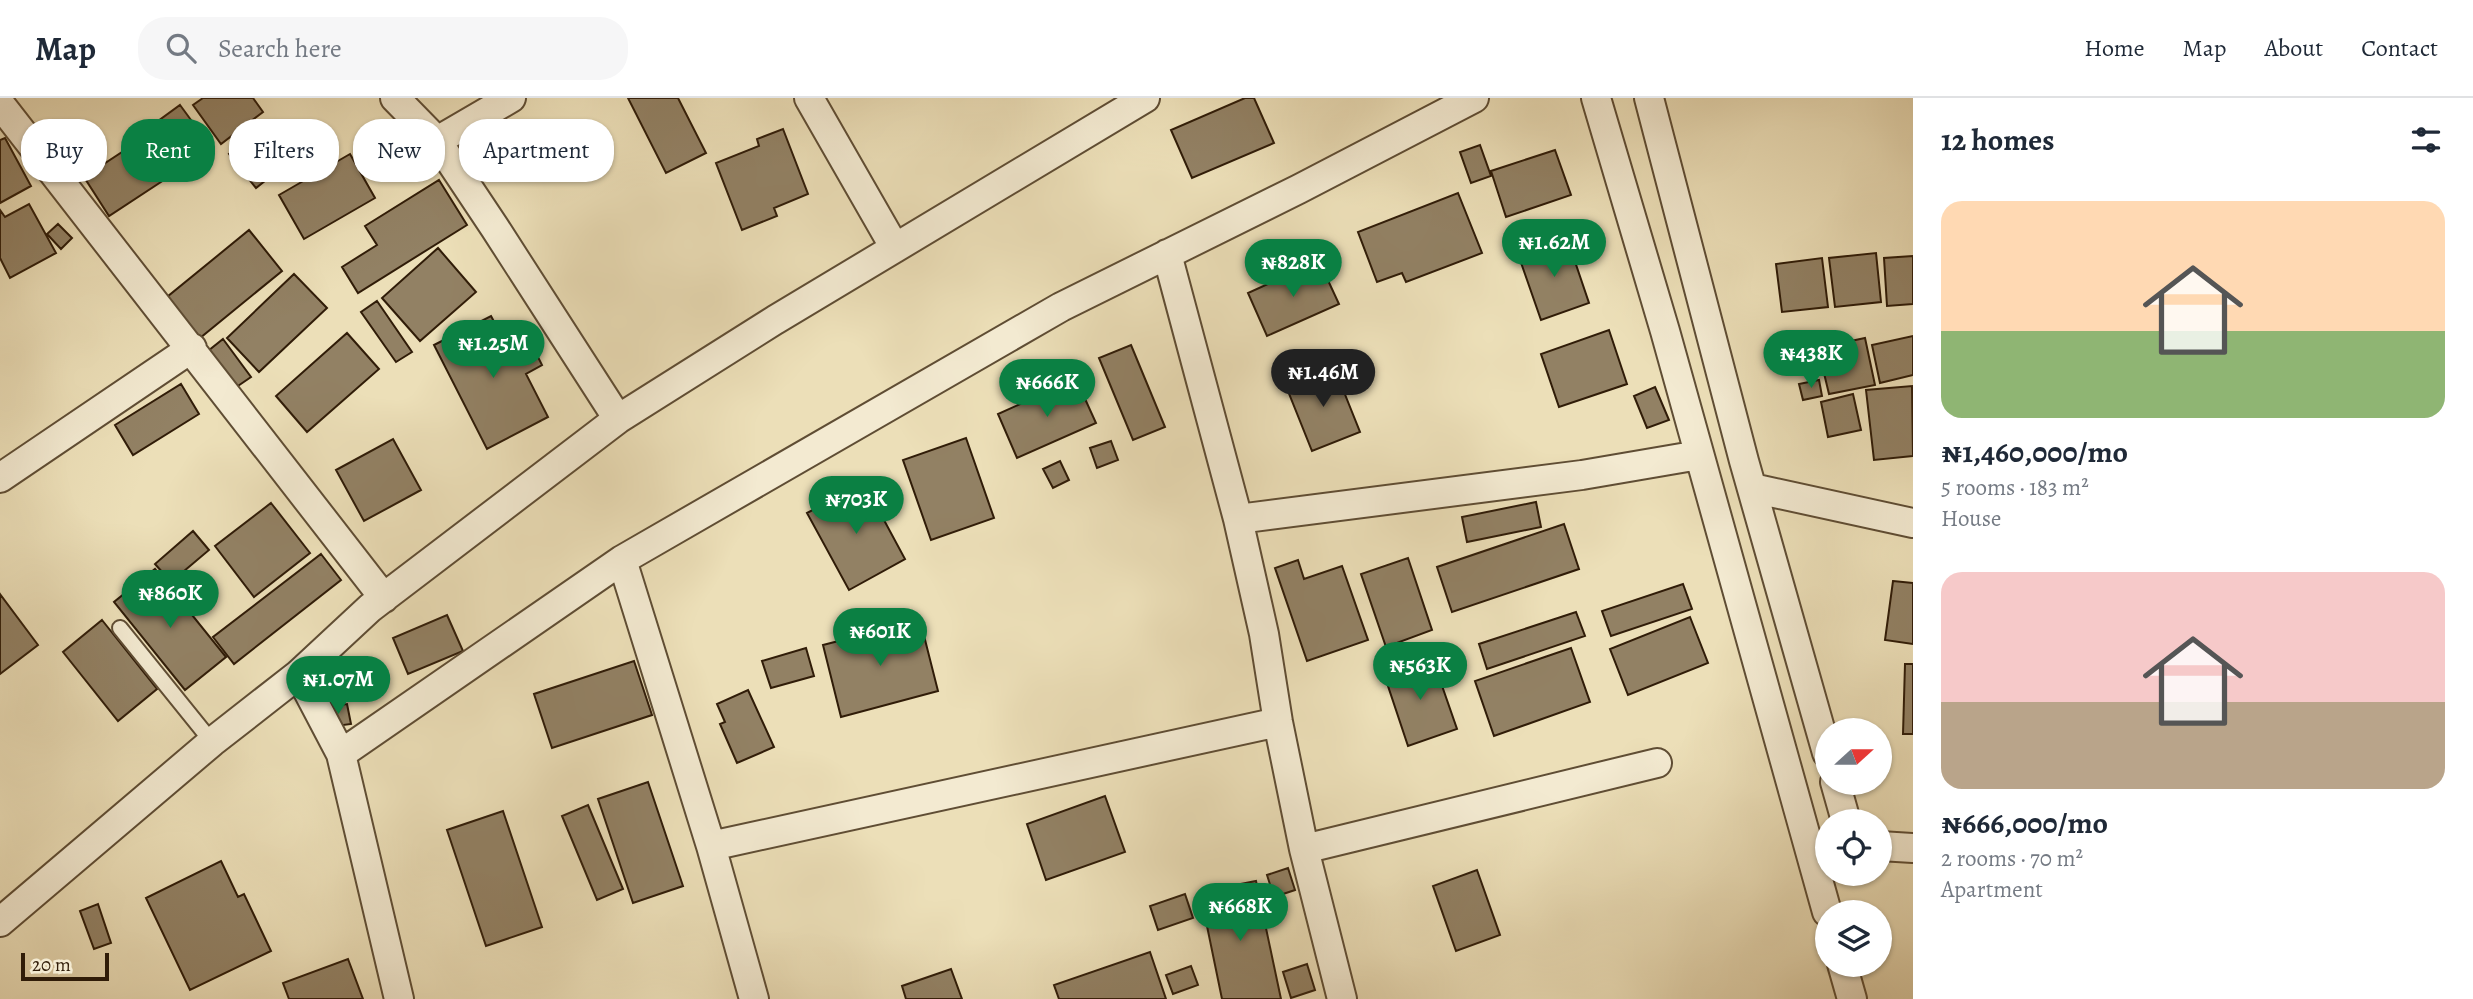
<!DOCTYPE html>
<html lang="en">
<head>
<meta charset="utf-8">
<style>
	body { margin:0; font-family:Alegreya,serif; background:#f6f6f7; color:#1f2937; height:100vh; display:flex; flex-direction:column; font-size:26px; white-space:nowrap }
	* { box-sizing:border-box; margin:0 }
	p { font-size:23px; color:#747a83 }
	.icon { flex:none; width:38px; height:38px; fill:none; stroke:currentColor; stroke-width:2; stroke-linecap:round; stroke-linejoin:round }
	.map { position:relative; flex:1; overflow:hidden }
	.sheet { display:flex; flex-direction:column; background:#fff; width:560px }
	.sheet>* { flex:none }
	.hud { position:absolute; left:21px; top:21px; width:665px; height:63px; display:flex; gap:14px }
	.needle { width:46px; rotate:69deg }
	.controls { position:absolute; left:1815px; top:620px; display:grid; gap:14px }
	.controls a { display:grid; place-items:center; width:77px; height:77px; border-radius:50%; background:#fff; box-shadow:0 2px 5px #0004; font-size:35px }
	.scale { position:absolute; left:21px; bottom:18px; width:88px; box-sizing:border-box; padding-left:7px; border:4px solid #301c08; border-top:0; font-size:19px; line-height:24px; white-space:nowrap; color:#301c08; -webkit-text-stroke:5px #f3ead1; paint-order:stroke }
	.price { position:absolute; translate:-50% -60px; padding:0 16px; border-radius:24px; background:#0b8043; color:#fff; font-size:23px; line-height:46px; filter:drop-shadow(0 2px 4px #0008) }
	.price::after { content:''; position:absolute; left:50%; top:42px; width:21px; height:16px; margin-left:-10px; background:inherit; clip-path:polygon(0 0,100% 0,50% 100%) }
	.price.active { background:#222; color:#fff }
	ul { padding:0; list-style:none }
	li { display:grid; align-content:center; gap:14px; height:371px; padding:0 28px }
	li span { display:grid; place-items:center; height:217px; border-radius:21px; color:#555 }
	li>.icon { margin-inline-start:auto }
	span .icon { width:126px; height:126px; fill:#fffc; stroke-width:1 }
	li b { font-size:30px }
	h2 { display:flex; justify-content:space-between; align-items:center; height:84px; padding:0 28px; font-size:30px }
	.pill { padding:0 24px; border-radius:28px; background:#fff; box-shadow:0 2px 5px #0004; font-size:24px; line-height:63px }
	.pill.active { background:#0b8043; color:#fff }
	header { display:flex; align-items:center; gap:42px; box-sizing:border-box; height:98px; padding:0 35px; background:#fff; border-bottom:2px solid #e0e1e3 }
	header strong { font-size:33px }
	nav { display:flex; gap:38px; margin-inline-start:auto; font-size:24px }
	.search { width:490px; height:63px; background:#f6f6f7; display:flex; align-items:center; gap:18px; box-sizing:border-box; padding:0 24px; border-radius:28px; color:#747a83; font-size:26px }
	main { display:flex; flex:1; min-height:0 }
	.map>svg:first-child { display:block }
	.building { fill:#928164; stroke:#301c08; stroke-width:2 }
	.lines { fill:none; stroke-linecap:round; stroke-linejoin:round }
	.lane-casing { stroke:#5f4d34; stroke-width:18 }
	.street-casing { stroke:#5f4d34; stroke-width:32 }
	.lane { stroke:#f3ead1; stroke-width:14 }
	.street { stroke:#f3ead1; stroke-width:28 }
</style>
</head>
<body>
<header>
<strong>Map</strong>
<div class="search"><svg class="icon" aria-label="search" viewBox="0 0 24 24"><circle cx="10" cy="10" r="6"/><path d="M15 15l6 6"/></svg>Search here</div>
<nav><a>Home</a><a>Map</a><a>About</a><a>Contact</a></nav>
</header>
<main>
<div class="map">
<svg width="1913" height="901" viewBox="0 0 1913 901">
	<rect width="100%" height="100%" fill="#ecdfb8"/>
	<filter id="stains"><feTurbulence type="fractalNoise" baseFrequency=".00286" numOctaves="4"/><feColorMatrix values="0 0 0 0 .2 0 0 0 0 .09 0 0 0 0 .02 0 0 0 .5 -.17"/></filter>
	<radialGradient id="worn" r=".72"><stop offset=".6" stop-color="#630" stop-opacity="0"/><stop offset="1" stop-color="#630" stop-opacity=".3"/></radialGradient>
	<!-- building -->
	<path class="building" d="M 203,0 L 253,0 L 263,14 L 221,46 L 193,7 Z
		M 628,0 L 678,0 L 706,55 L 666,75 Z
		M 1245,0 L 1254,0 L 1274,45 L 1192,80 L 1171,32 Z
		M 180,7 L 213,52 L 177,79 L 143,34 Z
		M 269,23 L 296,58 L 256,90 L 229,56 Z
		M 783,31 L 808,96 L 774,110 L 777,118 L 742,132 L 716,65 L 759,48 L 757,41 Z
		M 145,39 L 170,78 L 109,118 L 84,79 Z
		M 5,40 L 31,88 L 0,105 L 0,42 Z
		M 1480,47 L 1491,78 L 1471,85 L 1460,54 Z
		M 1555,52 L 1571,97 L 1506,119 L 1491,73 Z
		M 350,56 L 375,100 L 304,141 L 279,97 Z
		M 439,82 L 467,127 L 358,195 L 342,169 L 377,147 L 365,128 Z
		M 1458,95 L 1482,155 L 1406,184 L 1402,175 L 1377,184 L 1358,134 Z
		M 29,106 L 56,155 L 10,180 L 0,160 L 0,112 L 5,119 Z
		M 58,126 L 72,140 L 61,151 L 47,136 Z
		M 249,132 L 282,173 L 200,240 L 167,199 Z
		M 1567,140 L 1589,205 L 1541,222 L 1518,156 Z
		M 438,150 L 476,194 L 420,243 L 382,200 Z
		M 1876,155 L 1881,204 L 1835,209 L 1829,160 Z
		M 1913,158 L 1913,206 L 1887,208 L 1884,160 Z
		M 1822,160 L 1828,209 L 1782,214 L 1776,166 Z
		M 1319,163 L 1339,206 L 1267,238 L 1248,195 Z
		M 294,176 L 327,210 L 259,274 L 227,240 Z
		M 377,203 L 412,254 L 396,264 L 361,214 Z
		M 491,218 L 508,250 L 528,239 L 542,267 L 526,276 L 548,319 L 487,351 L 434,247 Z
		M 1609,232 L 1627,286 L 1559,309 L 1541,256 Z
		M 347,235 L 379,271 L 307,334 L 276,298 Z
		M 1913,238 L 1913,277 L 1880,285 L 1872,247 Z
		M 1865,240 L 1875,287 L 1829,296 L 1818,250 Z
		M 223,241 L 251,279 L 235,290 L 208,253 Z
		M 1131,247 L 1165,329 L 1133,342 L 1099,260 Z
		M 1334,269 L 1360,334 L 1312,353 L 1286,288 Z
		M 1076,281 L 1096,325 L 1017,360 L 998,316 Z
		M 1819,282 L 1822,298 L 1803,302 L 1799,286 Z
		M 181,286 L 199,316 L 133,357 L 115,327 Z
		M 1912,288 L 1913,358 L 1874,362 L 1866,292 Z
		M 1655,289 L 1669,322 L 1647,330 L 1634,298 Z
		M 1853,296 L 1861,332 L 1828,339 L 1821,304 Z
		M 966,340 L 994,420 L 931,442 L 903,362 Z
		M 393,341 L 421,392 L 364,423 L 336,372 Z
		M 1111,343 L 1118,362 L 1097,370 L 1090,350 Z
		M 1060,363 L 1069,382 L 1053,390 L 1043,371 Z
		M 864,385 L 905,461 L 849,492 L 807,415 Z
		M 1536,404 L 1541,429 L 1467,444 L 1462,419 Z
		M 271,405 L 310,455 L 254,499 L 215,448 Z
		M 1564,426 L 1579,471 L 1452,514 L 1437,469 Z
		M 193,433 L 209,452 L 171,484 L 155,466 Z
		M 321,456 L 341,482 L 234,566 L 213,539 Z
		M 1408,460 L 1432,532 L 1386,549 L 1361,476 Z
		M 1298,462 L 1304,481 L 1342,468 L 1368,542 L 1307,563 L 1275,470 Z
		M 155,471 L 226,559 L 185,592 L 114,504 Z
		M 1893,483 L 1913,485 L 1913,546 L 1885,542 Z
		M 1683,486 L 1692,511 L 1611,538 L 1602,513 Z
		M 0,496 L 38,547 L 0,576 Z
		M 1576,514 L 1585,538 L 1487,571 L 1479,546 Z
		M 447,517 L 463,553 L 408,576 L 393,540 Z
		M 1690,519 L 1708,565 L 1628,597 L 1610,551 Z
		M 102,522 L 157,591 L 118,623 L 63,554 Z
		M 920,522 L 938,593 L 841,619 L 823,547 Z
		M 806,550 L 814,578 L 771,590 L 762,563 Z
		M 1571,550 L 1590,604 L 1494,638 L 1475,583 Z
		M 1432,559 L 1457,631 L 1408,648 L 1384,576 Z
		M 634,563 L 652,617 L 552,650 L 534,596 Z
		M 1905,566 L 1913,566 L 1913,636 L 1903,636 Z
		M 748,592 L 774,649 L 737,665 L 720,626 L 725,624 L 717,606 Z
		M 347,606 L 351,626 L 329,629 L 326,609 Z
		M 648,684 L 683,788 L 633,805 L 598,701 Z
		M 1105,698 L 1125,754 L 1046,782 L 1027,726 Z
		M 588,707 L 623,791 L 597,802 L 562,718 Z
		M 503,713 L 542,829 L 486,848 L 447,732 Z
		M 221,763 L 238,799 L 244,796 L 271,853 L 190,892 L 146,800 Z
		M 1288,770 L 1295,792 L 1274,799 L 1267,777 Z
		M 1477,772 L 1500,837 L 1456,853 L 1433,788 Z
		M 1256,783 L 1281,901 L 1222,901 L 1200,794 Z
		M 1185,796 L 1193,820 L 1158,832 L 1150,808 Z
		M 98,806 L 111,845 L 94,851 L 80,813 Z
		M 1150,854 L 1166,901 L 1059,901 L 1054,887 Z
		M 348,861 L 363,901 L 289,901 L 283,885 Z
		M 1307,866 L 1315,892 L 1291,900 L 1283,874 Z
		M 1191,868 L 1198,887 L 1173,896 L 1166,877 Z
		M 951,871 L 962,901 L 906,901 L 902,888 Z"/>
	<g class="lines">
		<!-- lane casing -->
		<g class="lane-casing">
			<path id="lane" d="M 120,530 L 212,644"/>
		</g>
		<!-- street casing -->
		<g class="street-casing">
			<path id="street" d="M 395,0 L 437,43 L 495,130 L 618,321
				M 809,0 L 895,150
				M 1596,0 L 1665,233 L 1827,814
				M 1649,0 L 1744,363 L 1827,655
				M 0,6 L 384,500
				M 437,43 L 511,0
				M 1167,156 L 1238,421 L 1264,536 L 1278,624 L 1304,751 L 1342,901
				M 0,380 L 192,250
				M 1752,390 L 1913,425
				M 1238,421 L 1582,377 L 1699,357
				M 622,462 L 711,748 L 754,901
				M 299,576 L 341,656 L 399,901
				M 341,656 L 622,462 L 1061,209 L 1299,91 L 1474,0
				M 1835,684 L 1846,723
				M 711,748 L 1278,624
				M 1880,748 L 1913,750
				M 1304,751 L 1657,665
				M 0,824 L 212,644 L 299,576 L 370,510 L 618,321 L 775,222 L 1145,0
				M 1842,866 L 1852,901"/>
		</g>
		<!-- lane -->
		<use href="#lane" class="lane"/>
		<!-- street -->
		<use href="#street" class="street"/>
	</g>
	<rect width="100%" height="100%" filter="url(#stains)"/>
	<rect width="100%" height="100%" fill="url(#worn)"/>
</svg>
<div class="controls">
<a><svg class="needle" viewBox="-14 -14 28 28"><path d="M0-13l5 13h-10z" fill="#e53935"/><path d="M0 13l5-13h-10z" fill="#747a83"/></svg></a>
<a><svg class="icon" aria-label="locate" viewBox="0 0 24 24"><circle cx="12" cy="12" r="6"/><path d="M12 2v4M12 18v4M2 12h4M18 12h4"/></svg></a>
<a><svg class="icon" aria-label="layers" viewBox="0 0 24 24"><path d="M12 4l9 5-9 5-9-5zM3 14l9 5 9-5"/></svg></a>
</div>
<div class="scale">20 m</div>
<b class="price" style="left:1554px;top:181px">₦1.62M</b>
<b class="price" style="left:1293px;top:201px">₦828K</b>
<b class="price" style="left:493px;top:282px">₦1.25M</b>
<b class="price" style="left:1811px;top:292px">₦438K</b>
<b class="price active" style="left:1323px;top:311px">₦1.46M</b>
<b class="price" style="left:1047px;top:321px">₦666K</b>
<b class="price" style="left:856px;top:438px">₦703K</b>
<b class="price" style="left:170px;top:532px">₦860K</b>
<b class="price" style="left:880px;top:570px">₦601K</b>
<b class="price" style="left:1420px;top:604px">₦563K</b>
<b class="price" style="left:338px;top:618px">₦1.07M</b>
<b class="price" style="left:1240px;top:845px">₦668K</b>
<div class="hud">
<a class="pill">Buy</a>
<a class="pill active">Rent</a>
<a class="pill">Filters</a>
<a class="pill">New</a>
<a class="pill">Apartment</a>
</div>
</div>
<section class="sheet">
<h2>12 homes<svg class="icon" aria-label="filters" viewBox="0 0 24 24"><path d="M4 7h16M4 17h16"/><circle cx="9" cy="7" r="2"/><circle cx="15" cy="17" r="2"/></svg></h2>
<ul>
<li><span style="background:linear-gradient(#ffd9b3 60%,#8fb573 0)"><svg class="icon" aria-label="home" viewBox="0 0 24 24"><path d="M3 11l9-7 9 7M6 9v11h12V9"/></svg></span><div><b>₦1,460,000/mo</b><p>5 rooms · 183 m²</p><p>House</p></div></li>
<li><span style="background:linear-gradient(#f6c9c9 60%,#b9a48a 0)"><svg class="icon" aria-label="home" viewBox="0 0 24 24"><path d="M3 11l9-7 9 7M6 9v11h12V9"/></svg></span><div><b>₦666,000/mo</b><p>2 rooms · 70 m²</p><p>Apartment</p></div></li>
</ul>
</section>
</main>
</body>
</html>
